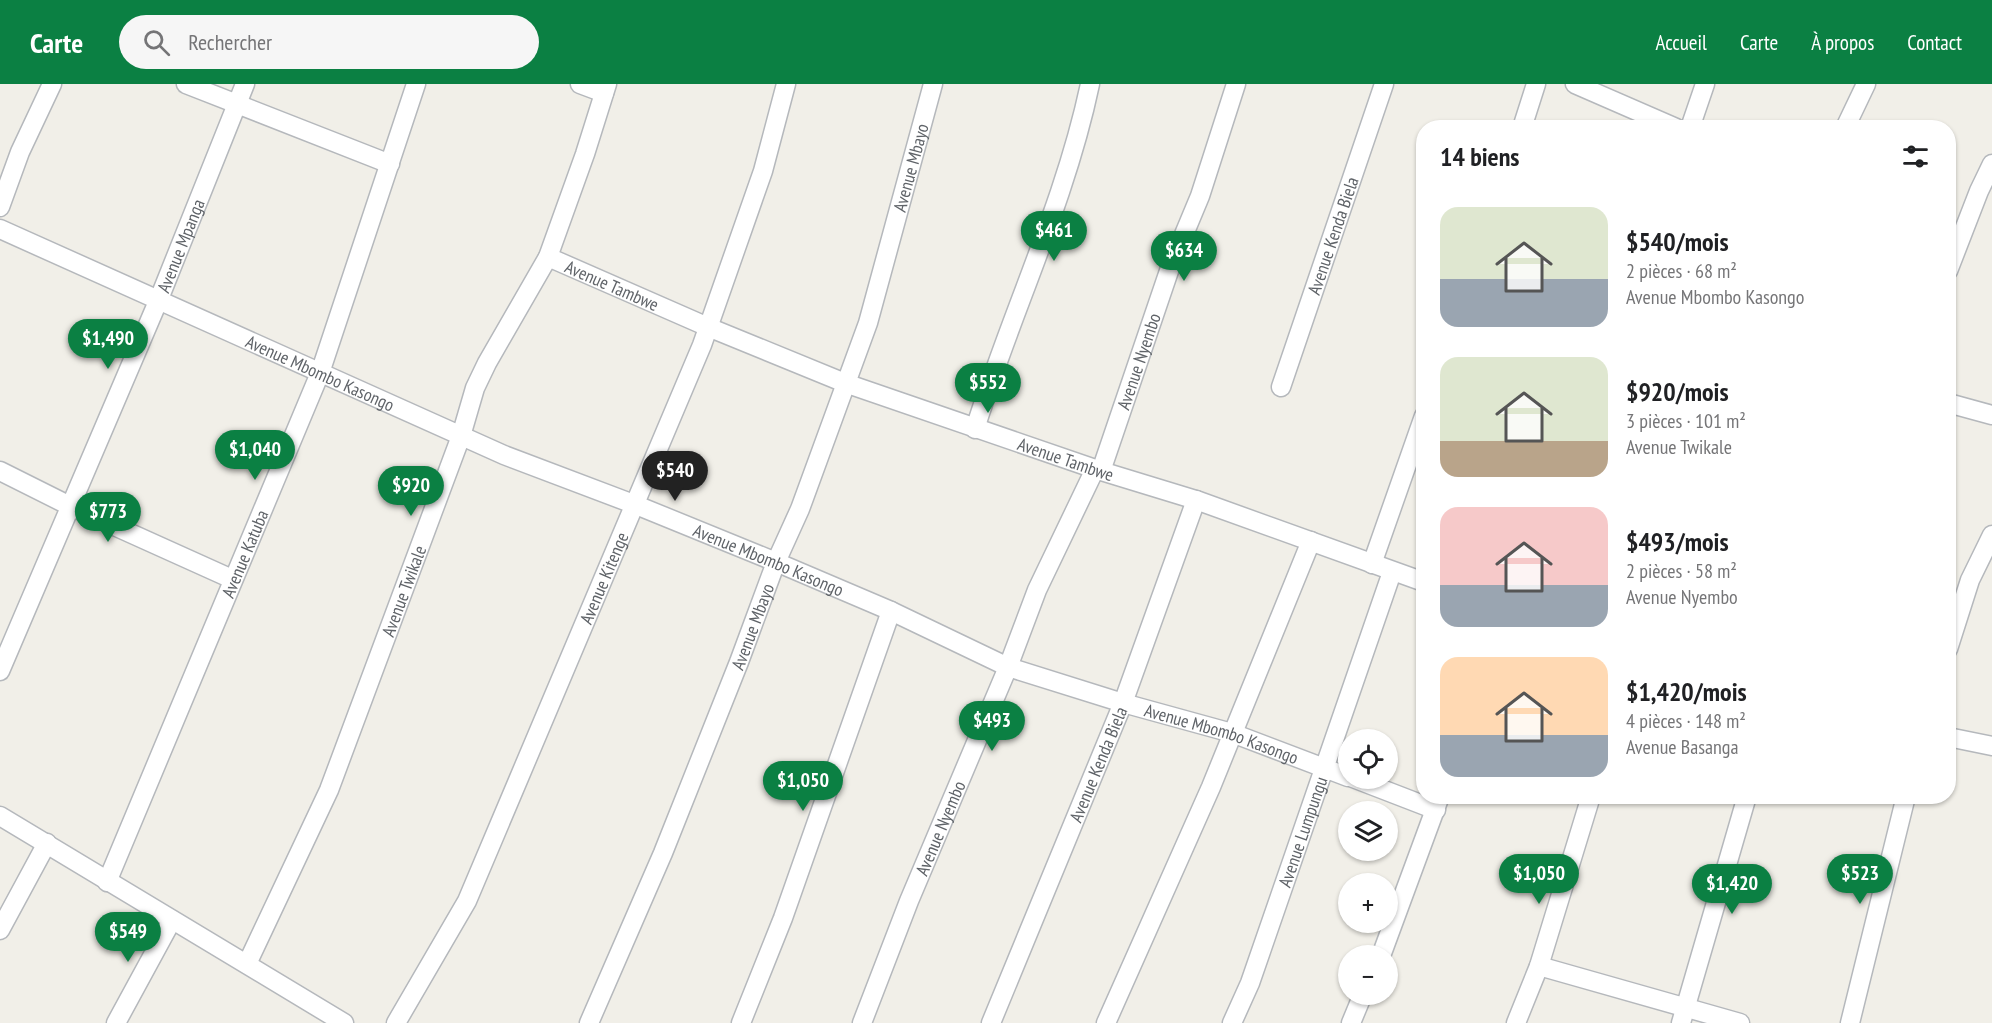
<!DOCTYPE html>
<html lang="fr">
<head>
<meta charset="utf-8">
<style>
	body { margin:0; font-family:"PT Sans Narrow",sans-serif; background:#f6f6f6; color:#202124; height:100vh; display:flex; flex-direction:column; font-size:22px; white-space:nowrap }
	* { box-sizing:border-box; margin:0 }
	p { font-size:20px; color:#757577 }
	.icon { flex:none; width:33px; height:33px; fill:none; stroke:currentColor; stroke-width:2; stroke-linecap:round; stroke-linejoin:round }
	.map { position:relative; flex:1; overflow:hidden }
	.drawer { position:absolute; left:1416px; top:36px; width:540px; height:684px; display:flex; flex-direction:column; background:#fff; border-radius:24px; box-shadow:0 2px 4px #0004 }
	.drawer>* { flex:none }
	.tools { position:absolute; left:1338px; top:645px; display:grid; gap:12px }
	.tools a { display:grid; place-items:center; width:60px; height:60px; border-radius:50%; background:#fff; box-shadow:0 2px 4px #0004; font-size:30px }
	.price { position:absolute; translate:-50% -51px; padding:0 14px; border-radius:21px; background:#0b8043; color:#fff; font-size:20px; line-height:39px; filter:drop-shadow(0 2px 3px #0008) }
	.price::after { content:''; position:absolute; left:50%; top:36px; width:18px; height:14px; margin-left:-9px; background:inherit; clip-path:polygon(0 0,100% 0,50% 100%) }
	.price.on { background:#222; color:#fff }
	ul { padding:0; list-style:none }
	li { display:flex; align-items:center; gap:18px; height:150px; padding:0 24px }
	li span { display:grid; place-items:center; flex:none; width:168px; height:120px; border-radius:18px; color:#555 }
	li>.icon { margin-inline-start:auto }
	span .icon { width:72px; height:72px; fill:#fffc; stroke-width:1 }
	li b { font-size:26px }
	h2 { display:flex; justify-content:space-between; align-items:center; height:72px; padding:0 24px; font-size:26px }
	header { display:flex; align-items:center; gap:36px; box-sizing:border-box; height:84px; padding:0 30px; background:#0b8043; color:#fff }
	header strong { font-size:28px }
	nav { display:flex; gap:33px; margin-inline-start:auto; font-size:21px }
	.search { width:420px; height:54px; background:#f6f6f6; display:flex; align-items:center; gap:15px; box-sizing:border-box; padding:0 21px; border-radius:33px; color:#757577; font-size:22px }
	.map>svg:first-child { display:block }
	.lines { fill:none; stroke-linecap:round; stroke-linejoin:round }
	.minor-casing { stroke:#b5b8bc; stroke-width:21 }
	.minor { stroke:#fff; stroke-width:18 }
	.labels { text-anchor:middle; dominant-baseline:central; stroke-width:4.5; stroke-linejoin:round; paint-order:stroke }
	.street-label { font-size:18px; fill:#5f6368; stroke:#fff }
</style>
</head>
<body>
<header>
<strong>Carte</strong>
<div class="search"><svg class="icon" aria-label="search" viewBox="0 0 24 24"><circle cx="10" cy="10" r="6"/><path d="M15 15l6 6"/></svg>Rechercher</div>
<nav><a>Accueil</a><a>Carte</a><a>À propos</a><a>Contact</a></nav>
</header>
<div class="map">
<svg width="1992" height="939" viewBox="0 0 1992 939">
	<rect width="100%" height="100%" fill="#f1efe8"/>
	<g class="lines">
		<!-- minor casing -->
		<g class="minor-casing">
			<g id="minor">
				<path d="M 186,0 L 390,80"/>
				<path d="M 580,0 L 604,9"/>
				<path d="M 1575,0 L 1676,44"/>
				<path d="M 1522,44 L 1536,0"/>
				<path d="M 1690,44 L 1705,0"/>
				<path d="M 1845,44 L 1866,0"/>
				<path d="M 0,123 L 20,68 L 52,0"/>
				<path id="s1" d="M 0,145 L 504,371 L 636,421 L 776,478 L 891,527 L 1008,583 L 1123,619 L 1232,649 L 1348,693"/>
				<path id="s2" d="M 548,173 L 708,243 L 845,299 L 1101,387 L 1196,416 L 1424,498"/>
				<path d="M 1948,187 L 1979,107 L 1992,80"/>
				<path id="s3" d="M 1281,303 L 1384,0"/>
				<path d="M 1948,319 L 1992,331"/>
				<path d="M 975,345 C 1011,229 1065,119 1090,0"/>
				<path d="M 0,387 L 70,422 L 232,495"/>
				<path id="s4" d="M 1101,387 L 1170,184 L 1200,112 L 1236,0"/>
				<path d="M 1372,480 L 1424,332"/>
				<path d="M 1948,565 L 1970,496 L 1992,451"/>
				<path id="s5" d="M 0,587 L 159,215 L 245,0"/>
				<path d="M 1948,653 L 1992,662"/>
				<path d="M 1353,694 L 1436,726"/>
				<path d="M 0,732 L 344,939"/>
				<path id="s6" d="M 107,798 L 320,289 L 416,0"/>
				<path d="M 0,846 L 47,759"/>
				<path d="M 1381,872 L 1440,712"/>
				<path id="s7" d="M 247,880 L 329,706 L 461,352 L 475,304 L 487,279 L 548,173 L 585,70 L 607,0"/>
				<path d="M 1539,882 L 1740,939"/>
				<path d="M 116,939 L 172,836"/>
				<path id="s8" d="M 396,939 L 467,817 L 702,261 L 763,87 L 786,0"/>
				<path id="s9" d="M 589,939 L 663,769 L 739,578 L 776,478 L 800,425 L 868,239 L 933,0"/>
				<path d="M 741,939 L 783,834 L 891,527"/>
				<path id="s10" d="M 862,939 L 909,817 L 1008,583 L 1037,506 L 1095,385"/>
				<path id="s11" d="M 991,939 L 1123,619 L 1196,416"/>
				<path d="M 1106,939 L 1211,703 L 1311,457"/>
				<path id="s12" d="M 1232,939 L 1250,899 L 1392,488"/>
				<path d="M 1351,939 L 1363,910"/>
				<path d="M 1516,939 L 1539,882 L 1591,712"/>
				<path d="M 1681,939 L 1747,712"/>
				<path d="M 1850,939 L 1906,712"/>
			</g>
		</g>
		<!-- minor -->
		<use href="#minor" class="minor"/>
	</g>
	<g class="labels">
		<!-- street labels -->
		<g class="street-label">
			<text stroke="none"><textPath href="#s9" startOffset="915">Avenue Mbayo</textPath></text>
			<text stroke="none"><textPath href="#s3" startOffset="160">Avenue Kenda Biela</textPath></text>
			<text stroke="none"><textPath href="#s5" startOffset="462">Avenue Mpanga</textPath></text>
			<text stroke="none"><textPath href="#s2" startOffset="70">Avenue Tambwe</textPath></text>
			<text stroke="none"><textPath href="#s4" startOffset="116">Avenue Nyembo</textPath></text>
			<text stroke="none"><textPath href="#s1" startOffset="351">Avenue Mbombo Kasongo</textPath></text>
			<text stroke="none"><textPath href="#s2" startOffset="556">Avenue Tambwe</textPath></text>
			<text stroke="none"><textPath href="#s6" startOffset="356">Avenue Katuba</textPath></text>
			<text stroke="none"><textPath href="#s1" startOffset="837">Avenue Mbombo Kasongo</textPath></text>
			<text stroke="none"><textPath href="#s8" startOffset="492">Avenue Kitenge</textPath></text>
			<text stroke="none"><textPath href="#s7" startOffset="405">Avenue Twikale</textPath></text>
			<text stroke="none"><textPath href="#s9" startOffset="429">Avenue Mbayo</textPath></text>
			<text stroke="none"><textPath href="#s1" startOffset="1323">Avenue Mbombo Kasongo</textPath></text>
			<text stroke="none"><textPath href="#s11" startOffset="280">Avenue Kenda Biela</textPath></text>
			<text stroke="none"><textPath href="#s10" startOffset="210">Avenue Nyembo</textPath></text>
			<text stroke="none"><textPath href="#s12" startOffset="204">Avenue Lumpungu</textPath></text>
		</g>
	</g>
</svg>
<div class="tools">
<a><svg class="icon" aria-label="locate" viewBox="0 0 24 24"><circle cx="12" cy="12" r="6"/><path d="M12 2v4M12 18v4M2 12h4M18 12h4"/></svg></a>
<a><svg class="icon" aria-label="layers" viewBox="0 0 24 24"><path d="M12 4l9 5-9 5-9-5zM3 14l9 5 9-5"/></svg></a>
<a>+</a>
<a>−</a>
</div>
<b class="price" style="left:1054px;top:178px">$461</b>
<b class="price" style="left:1184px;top:198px">$634</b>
<b class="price" style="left:108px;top:286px">$1,490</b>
<b class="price" style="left:988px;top:330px">$552</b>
<b class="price" style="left:255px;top:397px">$1,040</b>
<b class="price on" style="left:675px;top:418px">$540</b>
<b class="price" style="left:411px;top:433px">$920</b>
<b class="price" style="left:108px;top:459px">$773</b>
<b class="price" style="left:992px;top:668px">$493</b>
<b class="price" style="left:803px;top:728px">$1,050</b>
<b class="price" style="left:1539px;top:821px">$1,050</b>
<b class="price" style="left:1860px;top:821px">$523</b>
<b class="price" style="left:1732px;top:831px">$1,420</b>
<b class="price" style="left:128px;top:879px">$549</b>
<section class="drawer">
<h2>14 biens<svg class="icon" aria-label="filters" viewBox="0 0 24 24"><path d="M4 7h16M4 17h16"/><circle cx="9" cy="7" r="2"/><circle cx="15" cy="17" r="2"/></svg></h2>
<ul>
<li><span style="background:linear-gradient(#dfe7d0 60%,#9aa5b1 0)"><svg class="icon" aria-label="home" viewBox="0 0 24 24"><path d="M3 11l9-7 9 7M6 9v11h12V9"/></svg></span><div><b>$540/mois</b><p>2 pièces · 68 m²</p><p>Avenue Mbombo Kasongo</p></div></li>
<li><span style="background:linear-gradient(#dfe7d0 70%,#b9a48a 0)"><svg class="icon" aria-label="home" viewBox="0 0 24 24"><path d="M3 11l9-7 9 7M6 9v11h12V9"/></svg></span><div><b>$920/mois</b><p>3 pièces · 101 m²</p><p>Avenue Twikale</p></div></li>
<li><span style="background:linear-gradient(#f6c9c9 65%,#9aa5b1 0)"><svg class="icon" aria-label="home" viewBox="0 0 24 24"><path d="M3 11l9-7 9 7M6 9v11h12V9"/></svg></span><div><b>$493/mois</b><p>2 pièces · 58 m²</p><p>Avenue Nyembo</p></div></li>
<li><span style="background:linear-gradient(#ffd9b3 65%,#9aa5b1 0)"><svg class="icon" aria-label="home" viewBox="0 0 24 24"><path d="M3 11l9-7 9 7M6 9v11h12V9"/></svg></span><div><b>$1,420/mois</b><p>4 pièces · 148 m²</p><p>Avenue Basanga</p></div></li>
</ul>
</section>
</div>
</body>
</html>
